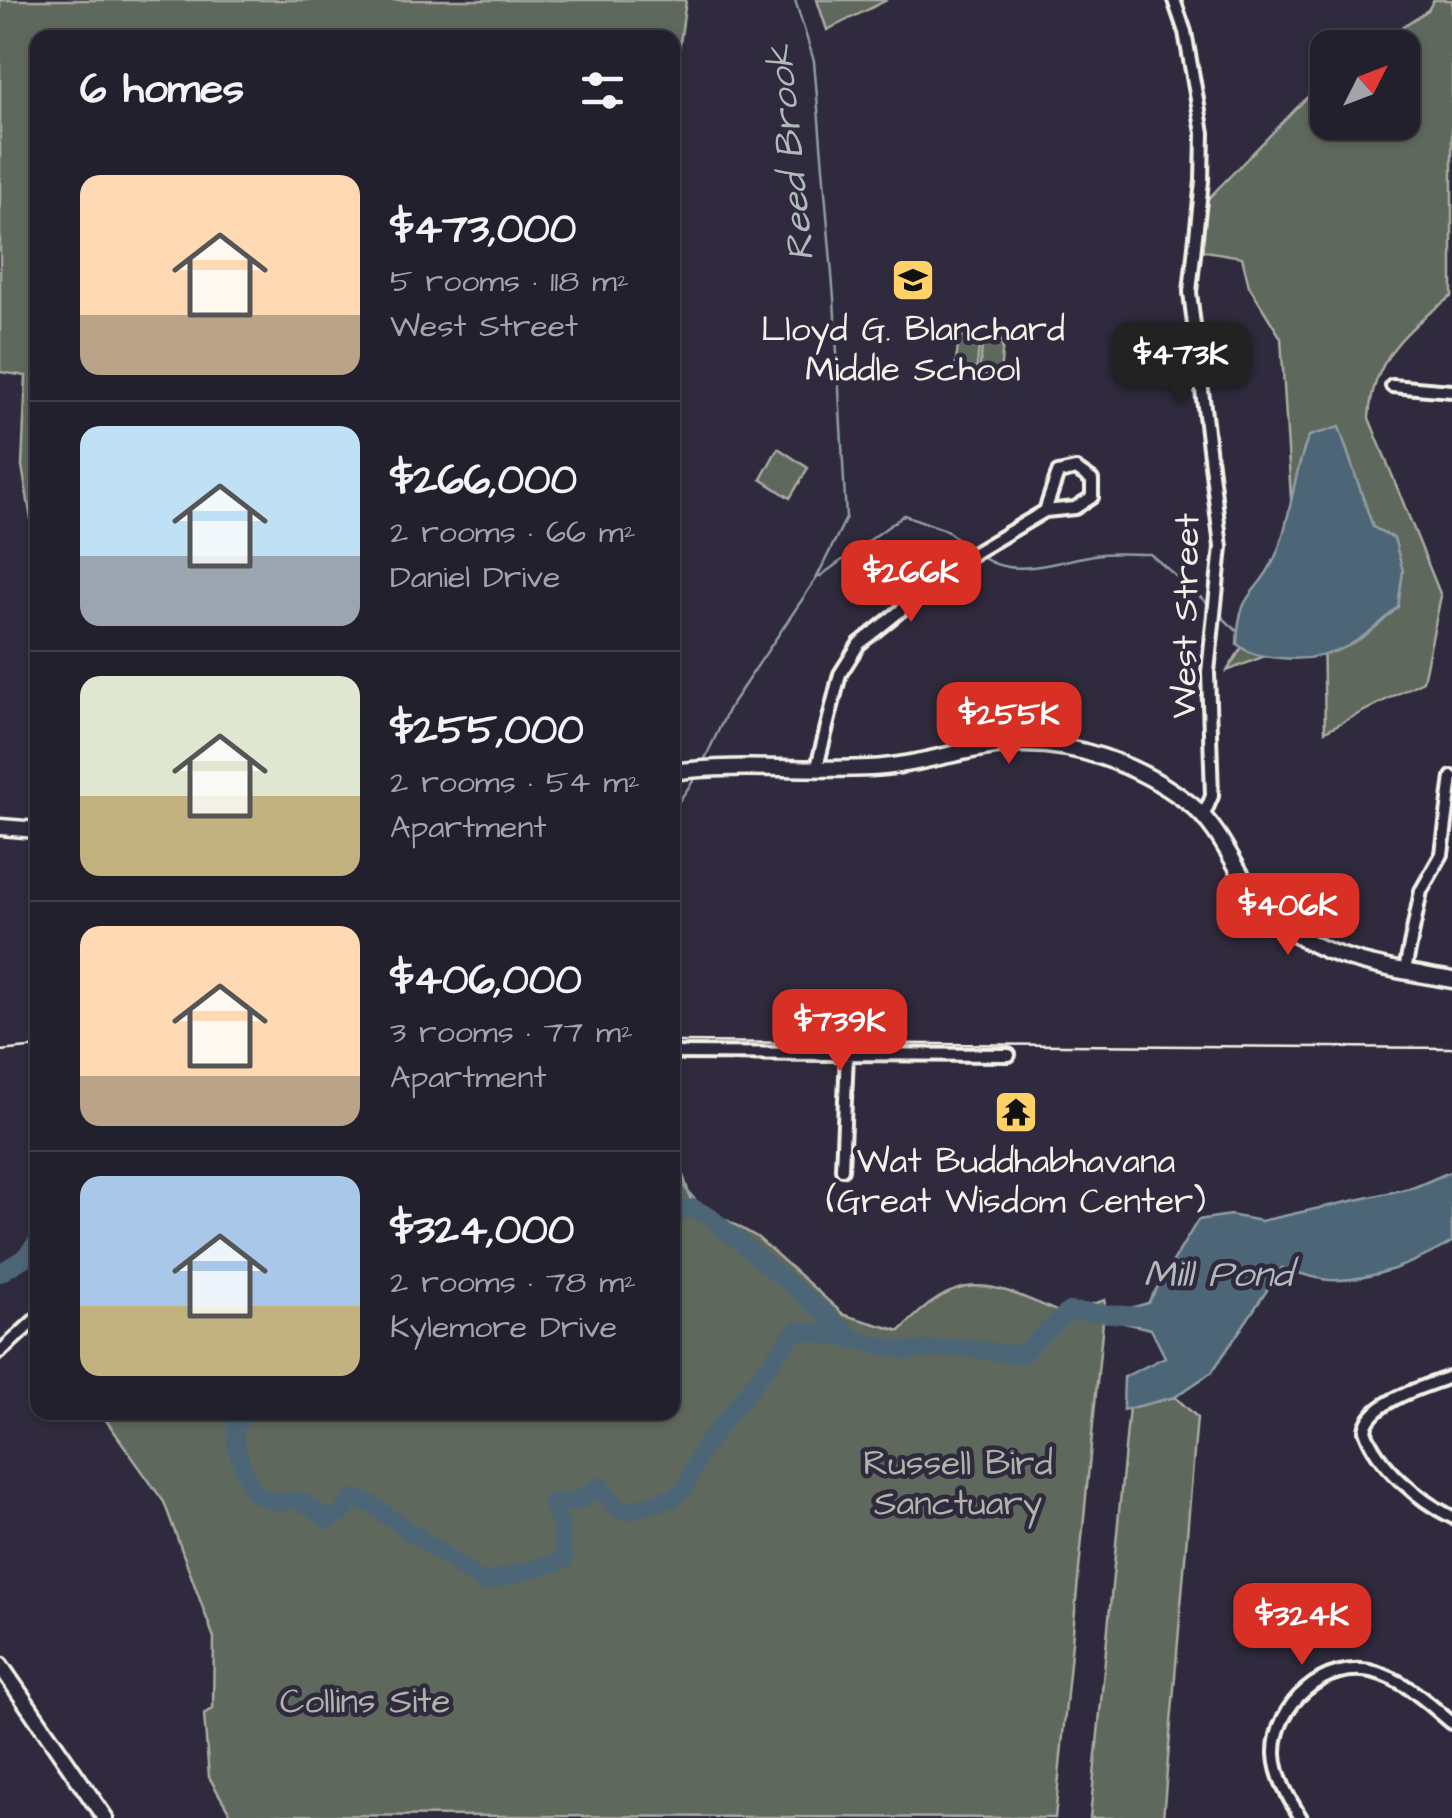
<!DOCTYPE html>
<html lang="en">
<head>
<meta charset="utf-8">
<style>
	body { margin:0; font-family:"Architects Daughter",sans-serif; background:#2f2d3a; color:#f1f3f6; height:100vh; display:flex; flex-direction:column; font-size:38px; white-space:nowrap }
	* { box-sizing:border-box; margin:0 }
	p { font-size:32px; color:#a3a3aa }
	.icon { flex:none; width:55px; height:55px; fill:none; stroke:currentColor; stroke-width:2; stroke-linecap:round; stroke-linejoin:round }
	.map { position:relative; flex:1; overflow:hidden }
	.side { position:absolute; left:30px; top:30px; width:650px; height:1390px; display:flex; flex-direction:column; background:#23202e; border-radius:20px; box-shadow:0 2px 8px #0004,0 0 0 2px #403e4a }
	.side>* { flex:none }
	.needle { width:65px; rotate:48deg }
	.fabs { position:absolute; left:1310px; top:30px; display:grid; gap:20px }
	.fabs a { display:grid; place-items:center; width:110px; height:110px; border-radius:20px; background:#23202e; box-shadow:0 2px 8px #0004,0 0 0 2px #403e4a; font-size:50px }
	.price { position:absolute; translate:-50% -85px; padding:0 22px; border-radius:20px; background:#d93025; color:#fff; font-size:32px; line-height:65px; filter:drop-shadow(0 2px 5px #0008) }
	.price::after { content:''; position:absolute; left:50%; top:60px; width:30px; height:22px; margin-left:-15px; background:inherit; clip-path:polygon(0 0,100% 0,50% 100%) }
	.price.current { background:#222; color:#fff }
	ul { padding:0; list-style:none }
	li { display:flex; align-items:center; gap:30px; height:250px; padding:0 50px }
	li+li { border-top:2px solid #403e4a }
	li span { display:grid; place-items:center; flex:none; width:280px; height:200px; border-radius:20px; color:#555 }
	li>.icon { margin-inline-start:auto }
	span .icon { width:120px; height:120px; fill:#fffc; stroke-width:1 }
	li b { font-size:42px }
	h2 { display:flex; justify-content:space-between; align-items:center; height:120px; padding:0 50px; font-size:42px }
	.map>svg:first-child { display:block }
	.green { fill:#5f675b; stroke:#aaaca2; stroke-width:2.5 }
	.water { fill:#4d6677; stroke:#909ea4; stroke-width:2.5 }
	.lines { fill:none; stroke-linecap:round; stroke-linejoin:round }
	.stream { stroke:#909ea4; stroke-width:2.5 }
	.river { stroke:#4d6677; stroke-width:18 }
	.minor-casing { stroke:#f4f1e8; stroke-width:18 }
	.secondary-casing { stroke:#f4f1e8; stroke-width:21 }
	.minor { stroke:#2f2a3d; stroke-width:10 }
	.secondary { stroke:#2f2a3d; stroke-width:14 }
	.rail { stroke:#f4f1e8; stroke-width:2.5 }
	.labels { text-anchor:middle; dominant-baseline:central; stroke-width:9; stroke-linejoin:round; paint-order:stroke }
	.poi-label { font-size:35px; fill:#f4f1e8; stroke:#2f2a3d }
	.street-label { font-size:35px; fill:#f4f1e8; stroke:#2f2a3d }
	.park-label { font-size:35px; fill:#b1b3a9; stroke:#2f2a3d }
	.water-label { font-size:38px; font-style:italic; fill:#b1b9bb; stroke:#2f2a3d }
</style>
</head>
<body>
<div class="map">
<svg width="1452" height="1818" viewBox="0 0 1452 1818">
	<rect width="100%" height="100%" fill="#2f2a3d"/>
	<filter id="ink" filterUnits="userSpaceOnUse"><feTurbulence type="fractalNoise" baseFrequency=".01" numOctaves="2"/><feDisplacementMap in="SourceGraphic" scale="20" xChannelSelector="R" yChannelSelector="G"/><feConvolveMatrix kernelMatrix="1 2 1 2 8 2 1 2 1" color-interpolation-filters="sRGB"/></filter>
	<g filter="url(#ink)">
		<!-- green -->
		<path class="green" d="M 0,0 L 686,0 L 673,94 L 672,38 L 38,38 L 37,554 L 22,466 L 26,376 L 0,372 Z
			M 817,0 L 887,0 L 827,30 Z
			M 1434,0 L 1452,0 L 1452,296 C 1407,328 1372,360 1369,418 L 1441,596 L 1423,681 L 1325,731 L 1323,633 L 1227,671 L 1295,562 L 1281,338 L 1249,286 L 1242,257 L 1193,249 L 1197,210 L 1327,77 L 1328,122 L 1402,122 L 1402,48 L 1371,47 L 1428,10 Z
			M 959,336 L 980,338 L 976,373 L 955,371 Z
			M 983,339 L 1003,341 L 1000,376 L 979,374 Z
			M 778,448 L 808,468 L 790,498 L 761,479 Z
			M 673,1145 L 691,1200 L 757,1237 L 844,1315 L 900,1331 C 966,1261 995,1286 1073,1318 L 1086,1306 L 1105,1300 L 1055,1818 L 231,1815 L 209,1777 L 204,1714 L 213,1709 L 214,1638 L 164,1502 L 101,1413 L 672,1412 Z
			M 1175,1397 L 1197,1417 L 1163,1818 L 1090,1818 L 1129,1407 Z"/>
		<!-- water -->
		<path class="water" d="M 1339,427 L 1373,527 L 1394,538 L 1403,571 L 1398,607 C 1362,642 1332,663 1280,658 C 1262,656 1251,656 1237,644 C 1239,586 1258,598 1276,555 C 1291,521 1292,476 1309,436 Z
			M 1452,1171 L 1452,1242 C 1418,1262 1370,1282 1329,1280 C 1314,1279 1297,1272 1282,1268 L 1212,1372 L 1175,1397 L 1123,1410 L 1124,1377 L 1165,1357 L 1151,1329 L 1120,1322 L 1120,1311 L 1148,1303 L 1198,1220 L 1230,1215 L 1261,1221 L 1415,1187 Z"/>
		<g class="lines">
			<!-- stream -->
			<path class="stream" d="M 978,554 C 1014,583 1061,558 1102,554 C 1117,553 1134,554 1150,554 L 1211,606
				M 819,577 L 904,515 L 946,530 L 971,550
				M 1220,615 L 1237,631
				M 702,765 L 729,708 L 816,579 L 846,518 L 834,298 L 814,61 L 795,0
				M 672,974 L 674,808 L 696,777
				M 672,1173 L 710,1217"/>
			<!-- river -->
			<path class="river" d="M 672,1213 L 693,1208 L 710,1217 L 856,1340 L 903,1351 L 963,1348 L 1020,1355 L 1069,1311 L 1140,1316
				M 0,1273 L 24,1258 L 38,1241
				M 246,1412 C 222,1431 245,1470 253,1492 L 278,1503 C 300,1495 311,1506 328,1520 L 342,1513 L 352,1498 L 366,1501 L 484,1583 L 564,1560 L 561,1526 L 552,1503 L 577,1501 L 601,1486 L 617,1509 L 624,1512 L 672,1498 L 684,1489 L 703,1448 L 796,1330 L 856,1340"/>
			<!-- minor casing -->
			<g class="minor-casing">
				<path id="minor" d="M 1174,0 L 1185,32 L 1203,133 L 1202,181 L 1190,292 L 1221,547 L 1208,672 L 1212,796 L 1203,817
					M 1392,386 L 1452,391
					M 817,767 L 840,674 L 859,644 L 966,558 L 1045,511 L 1058,473 L 1076,469 L 1092,480 L 1092,497 L 1075,508 L 1045,511
					M 1405,970 L 1421,891 L 1442,854 L 1452,777
					M 672,1053 L 1009,1055
					M 842,1169 L 847,1054
					M 0,1352 L 38,1317
					M 1452,1376 C 1428,1386 1370,1400 1365,1430 C 1376,1465 1420,1501 1452,1517
					M 1301,1818 C 1289,1799 1276,1777 1275,1754 C 1274,1704 1326,1659 1375,1672 C 1405,1680 1429,1704 1452,1723"/>
			</g>
			<!-- secondary casing -->
			<g class="secondary-casing">
				<path id="secondary" d="M 672,772 C 738,763 804,771 870,768 C 917,766 960,749 1005,745 C 1070,739 1139,764 1190,804 C 1218,826 1232,862 1251,891 C 1294,958 1379,966 1452,980
					M 0,827 L 38,830
					M 0,1665 L 105,1818"/>
			</g>
			<!-- minor -->
			<use href="#minor" class="minor"/>
			<!-- secondary -->
			<use href="#secondary" class="secondary"/>
			<!-- rail -->
			<path class="rail" d="M 672,1042 L 1452,1048
				M 0,1051 L 38,1047"/>
		</g>
	</g>
	<!-- icons -->
	<defs>
		<g id="school-square" transform="scale(2.25)"><rect x="-9" y="-9" width="18" height="18" rx="4" fill="#ffd166" stroke="#2f2a3d"/><path d="M0-5L7-2L0 1L-7-2ZM-4 1L0 2.5L4 1V4Q0 6-4 4Z" fill="#111"/></g>
		<g id="temple-square" transform="scale(2.25)"><rect x="-9" y="-9" width="18" height="18" rx="4" fill="#ffd166" stroke="#2f2a3d"/><path d="M0-6L5-2H3V0L6.5 2.5H4V6H1.5V3h-3V6H-4V2.5H-6.5L-3 0V-2H-5Z" fill="#111"/></g>
	</defs>
	<g fill-rule="evenodd">
		<use href="#school-square" x="913" y="280"/>
		<use href="#temple-square" x="1016" y="1112"/>
	</g>
	<g class="labels">
		<!-- poi labels -->
		<g class="poi-label">
			<text x="913" y="329">Lloyd G. Blanchard<tspan x="913" dy="40">Middle School</tspan></text>
			<text x="1016" y="1161">Wat Buddhabhavana<tspan x="1016" dy="40">(Great Wisdom Center)</tspan></text>
		</g>
		<!-- street labels -->
		<g class="street-label">
			<text transform="translate(1186 616) rotate(-89)">West Street</text>
		</g>
		<!-- park labels -->
		<g class="park-label">
			<text x="958" y="1463">Russell Bird<tspan x="958" dy="40">Sanctuary</tspan></text>
			<text x="365" y="1701">Collins Site</text>
		</g>
		<!-- water labels -->
		<g class="water-label">
			<text transform="translate(791 153) rotate(-96)">Reed Brook</text>
			<text x="1218" y="1275">Mill Pond</text>
		</g>
	</g>
</svg>
<div class="fabs">
<a><svg class="needle" viewBox="-14 -14 28 28"><path d="M0-13l5 13h-10z" fill="#e53935"/><path d="M0 13l5-13h-10z" fill="#a3a3aa"/></svg></a>
</div>
<b class="price current" style="left:1181px;top:407px">$473K</b>
<b class="price" style="left:911px;top:625px">$266K</b>
<b class="price" style="left:1009px;top:767px">$255K</b>
<b class="price" style="left:1288px;top:958px">$406K</b>
<b class="price" style="left:840px;top:1074px">$739K</b>
<b class="price" style="left:1302px;top:1668px">$324K</b>
<section class="side">
<h2>6 homes<svg class="icon" aria-label="filters" viewBox="0 0 24 24"><path d="M4 7h16M4 17h16"/><circle cx="9" cy="7" r="2"/><circle cx="15" cy="17" r="2"/></svg></h2>
<ul>
<li><span style="background:linear-gradient(#ffd9b3 70%,#b9a48a 0)"><svg class="icon" aria-label="home" viewBox="0 0 24 24"><path d="M3 11l9-7 9 7M6 9v11h12V9"/></svg></span><div><b>$473,000</b><p>5 rooms · 118 m²</p><p>West Street</p></div></li>
<li><span style="background:linear-gradient(#bfe0f5 65%,#9aa5b1 0)"><svg class="icon" aria-label="home" viewBox="0 0 24 24"><path d="M3 11l9-7 9 7M6 9v11h12V9"/></svg></span><div><b>$266,000</b><p>2 rooms · 66 m²</p><p>Daniel Drive</p></div></li>
<li><span style="background:linear-gradient(#dfe7d0 60%,#c2b280 0)"><svg class="icon" aria-label="home" viewBox="0 0 24 24"><path d="M3 11l9-7 9 7M6 9v11h12V9"/></svg></span><div><b>$255,000</b><p>2 rooms · 54 m²</p><p>Apartment</p></div></li>
<li><span style="background:linear-gradient(#ffd9b3 75%,#b9a48a 0)"><svg class="icon" aria-label="home" viewBox="0 0 24 24"><path d="M3 11l9-7 9 7M6 9v11h12V9"/></svg></span><div><b>$406,000</b><p>3 rooms · 77 m²</p><p>Apartment</p></div></li>
<li><span style="background:linear-gradient(#a9c7e8 65%,#c2b280 0)"><svg class="icon" aria-label="home" viewBox="0 0 24 24"><path d="M3 11l9-7 9 7M6 9v11h12V9"/></svg></span><div><b>$324,000</b><p>2 rooms · 78 m²</p><p>Kylemore Drive</p></div></li>
</ul>
</section>
</div>
</body>
</html>
